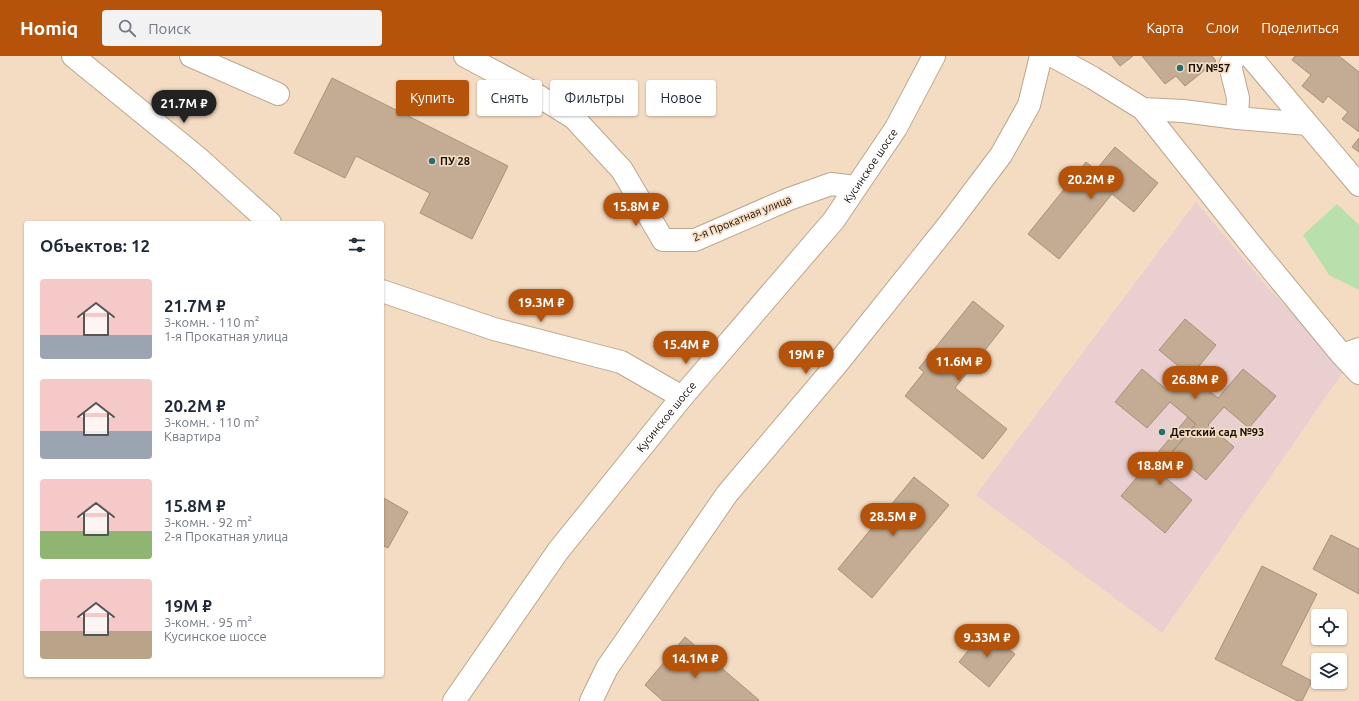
<!DOCTYPE html>
<html lang="ru">
<head>
<meta charset="utf-8">
<style>
	body { margin:0; font-family:Ubuntu,sans-serif; background:#f2f2f3; color:#1f2937; height:100vh; display:flex; flex-direction:column; font-size:15px; white-space:nowrap }
	* { box-sizing:border-box; margin:0 }
	p { font-size:13px; color:#747a83 }
	.icon { flex:none; width:22px; height:22px; fill:none; stroke:currentColor; stroke-width:2; stroke-linecap:round; stroke-linejoin:round }
	.map { position:relative; flex:1; overflow:hidden }
	.drawer { position:absolute; left:24px; top:165px; width:360px; height:456px; display:flex; flex-direction:column; background:#fff; border-radius:4px; box-shadow:0 1px 3px #0004 }
	.drawer>* { flex:none }
	.hud { position:absolute; left:396px; top:24px; width:380px; height:36px; display:flex; gap:8px }
	.tools { position:absolute; left:1311px; top:553px; display:grid; gap:8px }
	.tools a { display:grid; place-items:center; width:36px; height:36px; border-radius:4px; background:#fff; box-shadow:0 1px 3px #0004; font-size:20px }
	.price { position:absolute; translate:-50% -34px; padding:0 9px; border-radius:14px; background:#b45309; color:#fff; font-size:13px; line-height:26px; filter:drop-shadow(0 1px 2px #0008) }
	.price::after { content:''; position:absolute; left:50%; top:24px; width:12px; height:9px; margin-left:-6px; background:inherit; clip-path:polygon(0 0,100% 0,50% 100%) }
	.price.active { background:#222; color:#fff }
	ul { padding:0; list-style:none }
	li { display:flex; align-items:center; gap:12px; height:100px; padding:0 16px }
	li span { display:grid; place-items:center; flex:none; width:112px; height:80px; border-radius:4px; color:#555 }
	li>.icon { margin-inline-start:auto }
	span .icon { width:48px; height:48px; fill:#fffc; stroke-width:1 }
	li b { font-size:17px }
	h2 { display:flex; justify-content:space-between; align-items:center; height:48px; padding:0 16px; font-size:17px }
	.pill { padding:0 14px; border-radius:4px; background:#fff; box-shadow:0 1px 3px #0004; font-size:14px; line-height:36px }
	.pill.active { background:#b45309; color:#fff }
	header { display:flex; align-items:center; gap:24px; box-sizing:border-box; height:56px; padding:0 20px; background:#b45309; color:#fff }
	header strong { font-size:19px }
	nav { display:flex; gap:22px; margin-inline-start:auto; font-size:14px }
	.search { width:280px; height:36px; background:#f2f2f3; display:flex; align-items:center; gap:10px; box-sizing:border-box; padding:0 14px; border-radius:4px; color:#747a83; font-size:15px }
	.map>svg:first-child { display:block }
	.education { fill:#e9cfd0 }
	.green { fill:#b9e0ac }
	.building { fill:#c3ac93; stroke:#a79179 }
	.lines { fill:none; stroke-linecap:round; stroke-linejoin:round }
	.minor-casing { stroke:#bca68d; stroke-width:24 }
	.major-casing { stroke:#bca68d; stroke-width:24 }
	.minor { stroke:#fff; stroke-width:22 }
	.major { stroke:#fff; stroke-width:22 }
	.poi-dot { fill:#246f76; stroke:#f3dcc2; stroke-width:1.5 }
	.labels { text-anchor:middle; dominant-baseline:central; stroke-width:3.5; stroke-linejoin:round; paint-order:stroke }
	.poi-label { font-size:11px; font-weight:bold; fill:#181008; stroke:#f3dcc2; text-anchor:start }
	.street-label { font-size:11px; fill:#181008; stroke:#f3dcc2 }
</style>
</head>
<body>
<header>
<strong>Homiq</strong>
<div class="search"><svg class="icon" aria-label="search" viewBox="0 0 24 24"><circle cx="10" cy="10" r="6"/><path d="M15 15l6 6"/></svg>Поиск</div>
<nav><a>Карта</a><a>Слои</a><a>Поделиться</a></nav>
</header>
<div class="map">
<svg width="1359" height="645" viewBox="0 0 1359 645">
	<rect width="100%" height="100%" fill="#f3dcc2"/>
	<!-- education -->
	<path class="education" d="M 1196,146 L 1269,233 L 1345,313 L 1162,577 L 976,439 Z"/>
	<!-- green -->
	<path class="green" d="M 1337,148 L 1359,169 L 1359,234 L 1329,219 L 1303,179 Z"/>
	<!-- building -->
	<path class="building" d="M 1112,0 L 1133,0 L 1120,10 Z
		M 1142,0 L 1178,0 L 1179,1 L 1180,0 L 1212,0 L 1216,5 L 1185,30 L 1176,20 L 1165,28 Z
		M 1295,0 L 1339,0 L 1359,16 L 1359,76 L 1342,63 L 1348,56 L 1328,40 L 1323,47 L 1302,30 L 1311,19 L 1292,4 Z
		M 332,22 L 508,110 L 472,183 L 420,157 L 430,137 L 356,100 L 345,122 L 294,97 Z
		M 1359,82 L 1359,96 L 1352,91 Z
		M 1115,91 L 1158,127 L 1134,156 L 1112,138 L 1059,203 L 1028,178 L 1086,106 L 1096,114 Z
		M 973,245 L 1004,270 L 955,332 L 1007,373 L 983,403 L 905,340 L 924,316 L 919,312 Z
		M 1185,263 L 1216,289 L 1191,320 L 1218,342 L 1243,313 L 1276,340 L 1249,372 L 1224,351 L 1208,369 L 1234,391 L 1206,424 L 1172,396 L 1196,368 L 1170,346 L 1147,372 L 1115,346 L 1142,313 L 1167,334 L 1183,314 L 1159,294 Z
		M 1188,361 L 1196,368 L 1172,396 L 1175,399 L 1160,417 L 1192,444 L 1165,477 L 1121,440 Z
		M 914,421 L 949,449 L 872,542 L 838,513 Z
		M 382,441 L 408,456 L 388,492 L 382,489 Z
		M 1331,479 L 1359,493 L 1359,538 L 1313,513 Z
		M 1262,510 L 1317,538 L 1281,609 L 1312,625 L 1302,645 L 1298,645 L 1215,603 Z
		M 985,574 L 1015,598 L 989,631 L 959,606 Z
		M 685,581 L 759,644 L 758,645 L 663,645 L 645,629 Z"/>
	<g class="lines">
		<!-- minor casing -->
		<g class="minor-casing">
			<path id="minor" d="M 73,0 L 197,101 L 270,167
				M 191,0 L 278,38
				M 465,0 L 527,33 L 574,62 L 622,114 L 663,184 L 695,184 L 789,143 L 831,128 L 856,131
				M 1053,0 L 1093,22 L 1143,53 L 1249,186 L 1342,299 L 1359,293
				M 1236,0 L 1230,9 L 1238,42 L 1237,62
				M 1250,0 L 1359,129
				M 1143,53 L 1183,55 L 1237,62 L 1307,68
				M 382,235 L 494,273 L 621,306 L 682,341
				M 1342,299 L 1359,317
				M 591,645 L 607,612 L 727,438 L 837,308 L 949,168 L 1001,99 L 1029,49 L 1041,0"/>
		</g>
		<!-- major casing -->
		<g class="major-casing">
			<g id="major">
				<path id="s1" d="M 454,645 L 558,495 L 682,341 L 834,164 L 896,72 L 934,0"/>
			</g>
		</g>
		<!-- minor -->
		<use href="#minor" class="minor"/>
		<!-- major -->
		<use href="#major" class="major"/>
	</g>
	<!-- markers -->
	<g class="poi-dot">
		<circle cx="1180" cy="12" r="4"/>
		<circle cx="432" cy="105" r="4"/>
		<circle cx="1162" cy="376" r="4"/>
	</g>
	<g class="labels">
		<!-- poi labels -->
		<g class="poi-label">
			<text x="1188" y="12">ПУ №57</text>
			<text x="440" y="105">ПУ 28</text>
			<text x="1170" y="376">Детский сад №93</text>
		</g>
		<!-- street labels -->
		<g class="street-label">
			<text stroke="none"><textPath href="#s1" startOffset="679">Кусинское шоссе</textPath></text>
			<text transform="translate(742 162) rotate(-22)">2-я Прокатная улица</text>
			<text stroke="none"><textPath href="#s1" startOffset="355">Кусинское шоссе</textPath></text>
		</g>
	</g>
</svg>
<div class="tools">
<a><svg class="icon" aria-label="locate" viewBox="0 0 24 24"><circle cx="12" cy="12" r="6"/><path d="M12 2v4M12 18v4M2 12h4M18 12h4"/></svg></a>
<a><svg class="icon" aria-label="layers" viewBox="0 0 24 24"><path d="M12 4l9 5-9 5-9-5zM3 14l9 5 9-5"/></svg></a>
</div>
<b class="price active" style="left:184px;top:68px">21.7M ₽</b>
<b class="price" style="left:1091px;top:144px">20.2M ₽</b>
<b class="price" style="left:636px;top:171px">15.8M ₽</b>
<b class="price" style="left:541px;top:267px">19.3M ₽</b>
<b class="price" style="left:686px;top:309px">15.4M ₽</b>
<b class="price" style="left:806px;top:319px">19M ₽</b>
<b class="price" style="left:959px;top:326px">11.6M ₽</b>
<b class="price" style="left:1195px;top:344px">26.8M ₽</b>
<b class="price" style="left:1160px;top:430px">18.8M ₽</b>
<b class="price" style="left:893px;top:481px">28.5M ₽</b>
<b class="price" style="left:987px;top:602px">9.33M ₽</b>
<b class="price" style="left:695px;top:623px">14.1M ₽</b>
<div class="hud">
<a class="pill active">Купить</a>
<a class="pill">Снять</a>
<a class="pill">Фильтры</a>
<a class="pill">Новое</a>
</div>
<section class="drawer">
<h2>Объектов: 12<svg class="icon" aria-label="filters" viewBox="0 0 24 24"><path d="M4 7h16M4 17h16"/><circle cx="9" cy="7" r="2"/><circle cx="15" cy="17" r="2"/></svg></h2>
<ul>
<li><span style="background:linear-gradient(#f6c9c9 70%,#9aa5b1 0)"><svg class="icon" aria-label="home" viewBox="0 0 24 24"><path d="M3 11l9-7 9 7M6 9v11h12V9"/></svg></span><div><b>21.7M ₽</b><p>3-комн. · 110 m²</p><p>1-я Прокатная улица</p></div></li>
<li><span style="background:linear-gradient(#f6c9c9 65%,#9aa5b1 0)"><svg class="icon" aria-label="home" viewBox="0 0 24 24"><path d="M3 11l9-7 9 7M6 9v11h12V9"/></svg></span><div><b>20.2M ₽</b><p>3-комн. · 110 m²</p><p>Квартира</p></div></li>
<li><span style="background:linear-gradient(#f6c9c9 65%,#8fb573 0)"><svg class="icon" aria-label="home" viewBox="0 0 24 24"><path d="M3 11l9-7 9 7M6 9v11h12V9"/></svg></span><div><b>15.8M ₽</b><p>3-комн. · 92 m²</p><p>2-я Прокатная улица</p></div></li>
<li><span style="background:linear-gradient(#f6c9c9 65%,#b9a48a 0)"><svg class="icon" aria-label="home" viewBox="0 0 24 24"><path d="M3 11l9-7 9 7M6 9v11h12V9"/></svg></span><div><b>19M ₽</b><p>3-комн. · 95 m²</p><p>Кусинское шоссе</p></div></li>
</ul>
</section>
</div>
</body>
</html>
